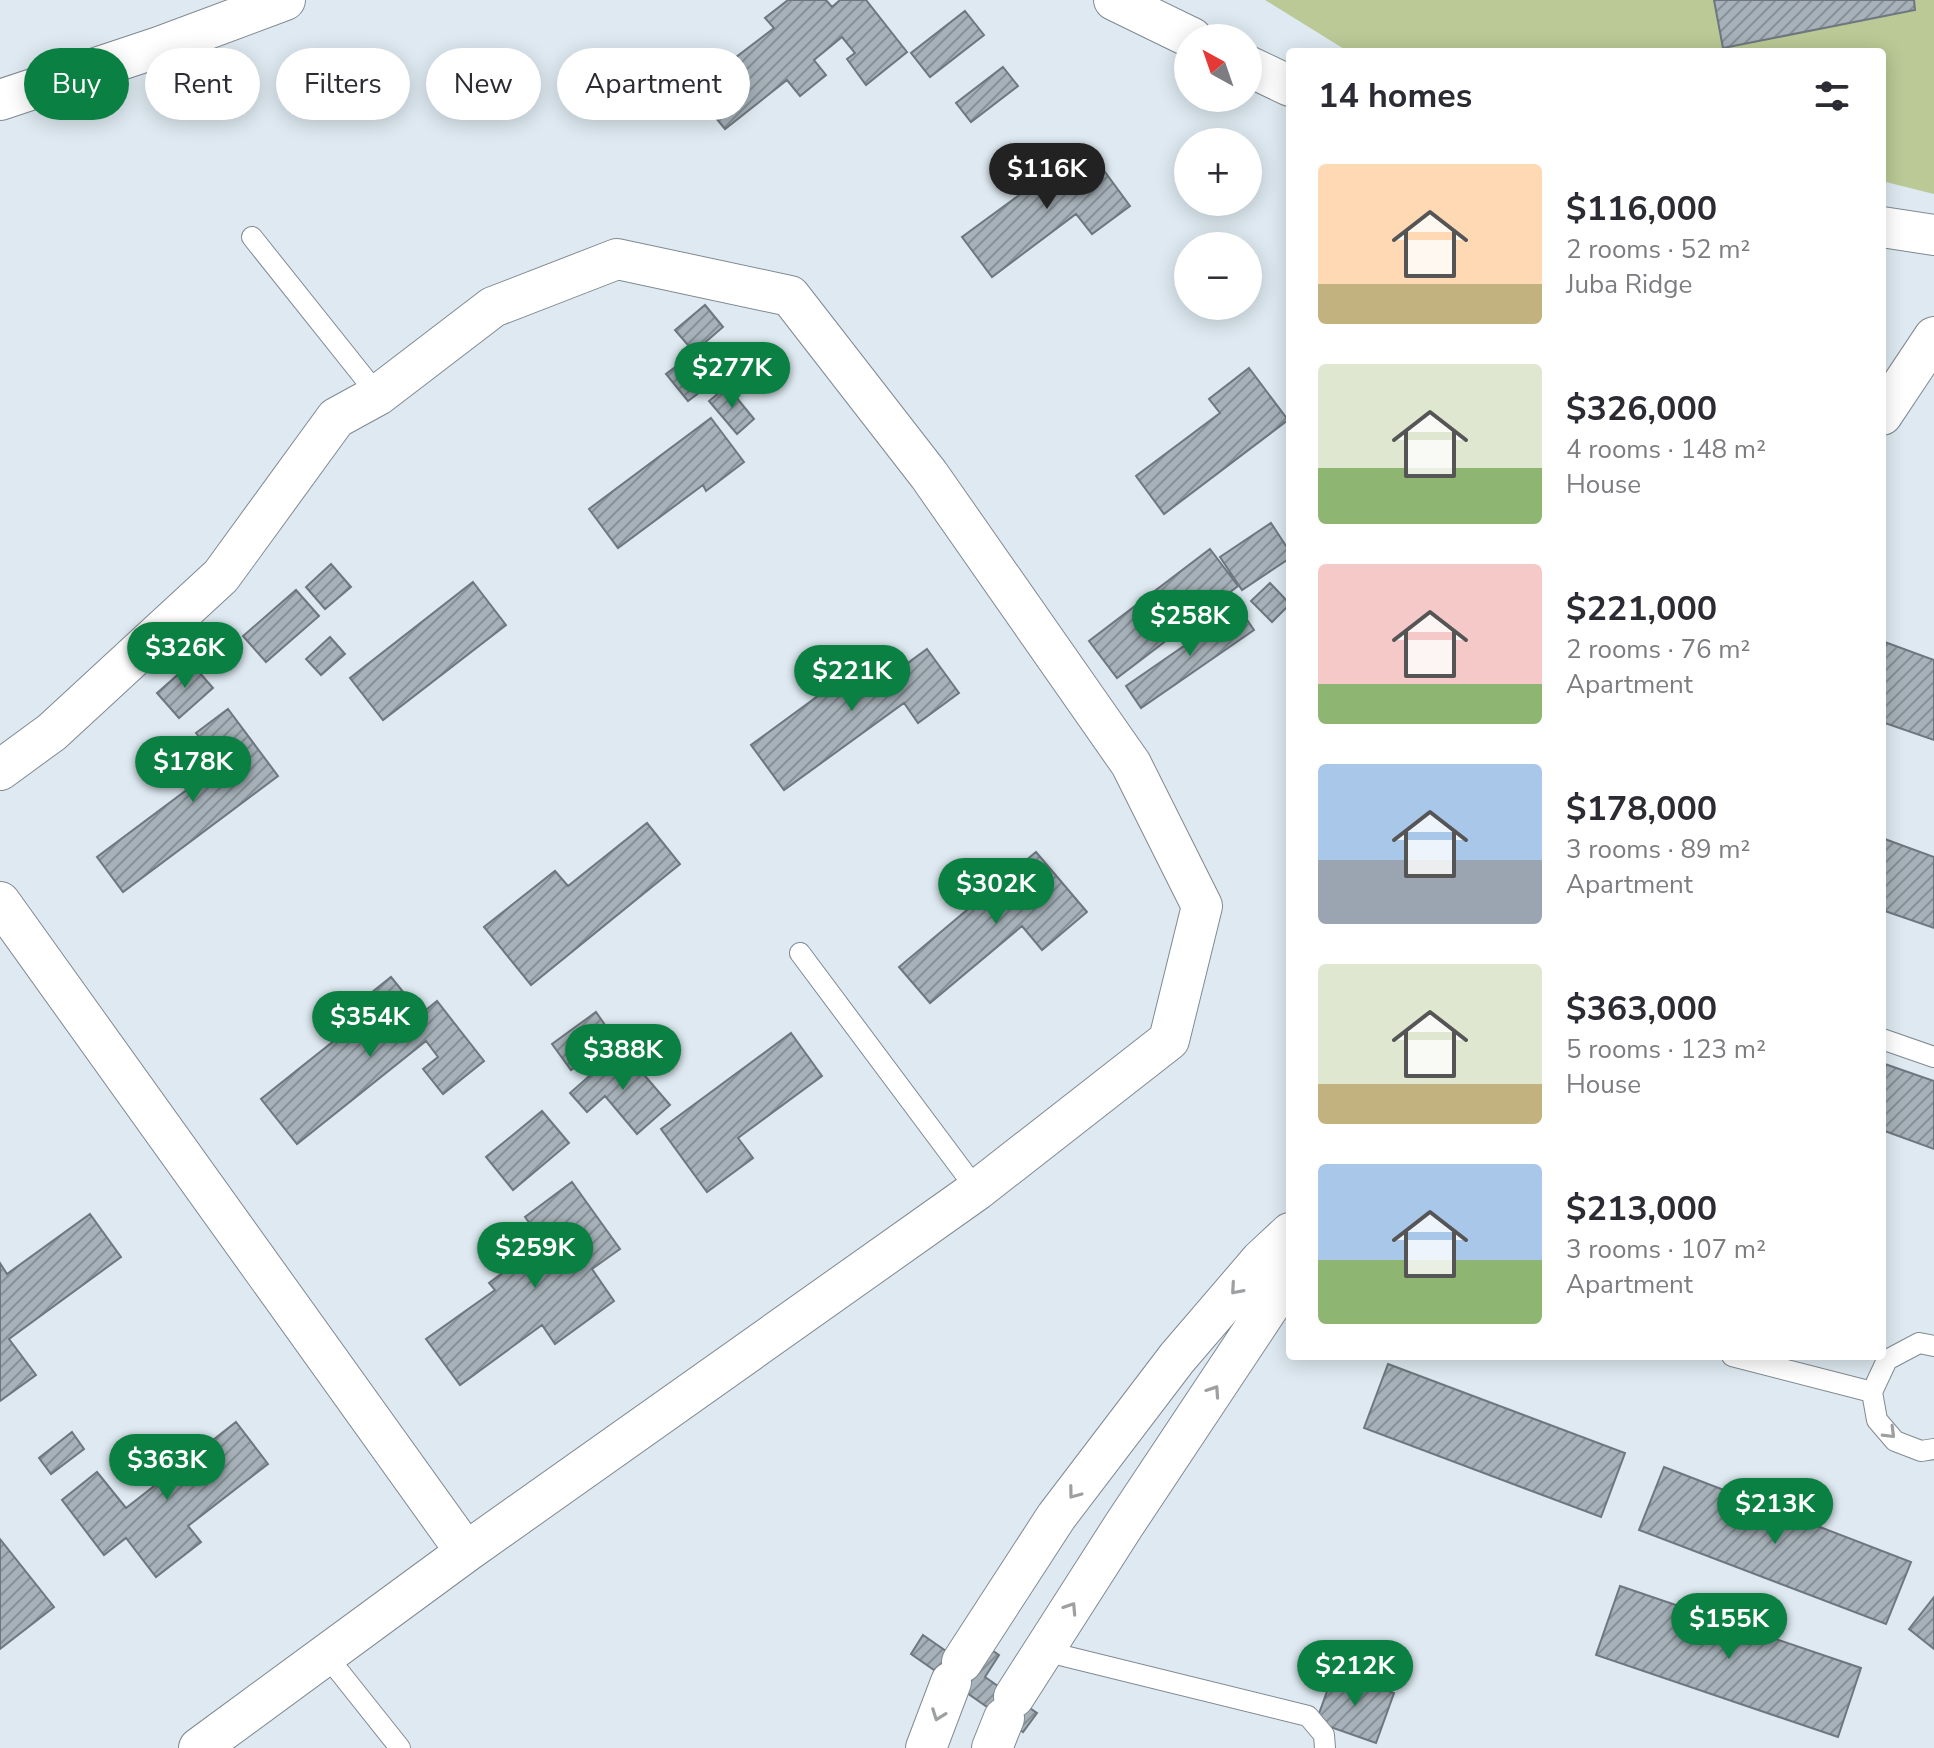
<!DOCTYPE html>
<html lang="en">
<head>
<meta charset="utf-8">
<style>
	body { margin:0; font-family:"Nunito Sans",sans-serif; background:#f7f7f7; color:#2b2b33; height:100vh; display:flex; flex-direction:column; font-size:30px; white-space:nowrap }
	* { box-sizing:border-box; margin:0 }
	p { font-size:26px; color:#7c7c81 }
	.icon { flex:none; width:44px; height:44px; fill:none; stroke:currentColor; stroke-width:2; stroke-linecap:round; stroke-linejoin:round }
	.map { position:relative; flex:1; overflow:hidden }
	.details { position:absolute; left:1286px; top:48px; width:600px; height:1312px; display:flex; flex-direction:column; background:#fff; border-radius:8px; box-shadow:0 4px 20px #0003 }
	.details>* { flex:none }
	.hud { position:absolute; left:24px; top:48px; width:760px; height:72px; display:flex; gap:16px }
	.needle { width:52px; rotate:320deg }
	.controls { position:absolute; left:1174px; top:24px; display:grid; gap:16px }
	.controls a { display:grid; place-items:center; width:88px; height:88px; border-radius:50%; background:#fff; box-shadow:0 4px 20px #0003; font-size:40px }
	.price { position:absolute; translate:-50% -68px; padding:0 18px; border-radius:28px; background:#0b8043; color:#fff; font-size:26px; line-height:52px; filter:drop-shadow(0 2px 4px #0008) }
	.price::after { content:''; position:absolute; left:50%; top:48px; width:24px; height:18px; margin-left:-12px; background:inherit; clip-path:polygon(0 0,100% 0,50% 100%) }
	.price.active { background:#222; color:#fff }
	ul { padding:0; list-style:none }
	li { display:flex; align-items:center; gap:24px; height:200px; padding:0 32px }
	li span { display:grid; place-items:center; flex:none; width:224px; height:160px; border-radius:8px; color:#555 }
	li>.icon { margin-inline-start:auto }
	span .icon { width:96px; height:96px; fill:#fffc; stroke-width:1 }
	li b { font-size:34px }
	h2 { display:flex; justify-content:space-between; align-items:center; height:96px; padding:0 32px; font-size:34px }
	.pill { padding:0 28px; border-radius:36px; background:#fff; box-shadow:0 4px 20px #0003; font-size:28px; line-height:72px }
	.pill.active { background:#0b8043; color:#fff }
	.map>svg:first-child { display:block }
	.park { fill:#bac995 }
	.building { fill:url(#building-hatch); stroke:#6e777f; stroke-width:2 }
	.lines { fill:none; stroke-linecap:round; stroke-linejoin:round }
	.lane-casing { stroke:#808a91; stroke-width:22 }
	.street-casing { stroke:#808a91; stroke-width:42 }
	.lane { stroke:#fff; stroke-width:20 }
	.street { stroke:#fff; stroke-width:40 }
	.oneway { stroke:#9d9fa0 }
</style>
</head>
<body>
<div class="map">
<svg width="1934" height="1748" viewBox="0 0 1934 1748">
	<defs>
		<pattern id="building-hatch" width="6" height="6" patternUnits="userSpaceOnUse" patternTransform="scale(2)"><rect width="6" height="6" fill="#a6b1b9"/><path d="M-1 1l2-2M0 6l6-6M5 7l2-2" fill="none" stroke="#879097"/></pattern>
	</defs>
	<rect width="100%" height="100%" fill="#dee9f1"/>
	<!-- park -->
	<path class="park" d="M 1265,0 L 1934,0 L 1934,194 L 1882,181 L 1882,52 L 1349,52 Z"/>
	<!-- building -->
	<path class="building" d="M 788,0 L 826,0 L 832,7 L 840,0 L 866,0 L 907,52 L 866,85 L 847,59 L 855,53 L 842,37 L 814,60 L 826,75 L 800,96 L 787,80 L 725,129 L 693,90 L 774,28 L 765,18 Z
		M 1714,0 L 1914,0 L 1915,10 L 1723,48 Z
		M 965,11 L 984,35 L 930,77 L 911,53 Z
		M 1003,67 L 1018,86 L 971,122 L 956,103 Z
		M 1086,146 L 1130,206 L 1092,234 L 1076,214 L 992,277 L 962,237 Z
		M 705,305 L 723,327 L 694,352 L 675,330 Z
		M 694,353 L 716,380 L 688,401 L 666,374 Z
		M 1249,368 L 1288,420 L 1164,514 L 1136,476 L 1220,413 L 1209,399 Z
		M 727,386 L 754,419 L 737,434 L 709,401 Z
		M 711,418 L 744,462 L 706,491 L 703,485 L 618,548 L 589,509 Z
		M 1271,523 L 1290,552 L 1290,558 L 1242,590 L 1220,557 Z
		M 1210,549 L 1238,586 L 1117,678 L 1089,641 Z
		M 331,564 L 351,587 L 325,609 L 306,587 Z
		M 473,582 L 506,625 L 383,720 L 350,678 Z
		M 1270,583 L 1290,604 L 1272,622 L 1251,601 Z
		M 296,590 L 319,616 L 266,662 L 243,636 Z
		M 1239,608 L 1254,630 L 1141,708 L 1126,686 Z
		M 330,637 L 345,654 L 321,675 L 306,659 Z
		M 1882,641 L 1934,660 L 1934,740 L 1882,722 Z
		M 927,649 L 959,693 L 918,723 L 904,703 L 784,790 L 751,745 L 878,652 L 894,673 Z
		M 191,663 L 213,688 L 179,718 L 157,693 Z
		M 228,709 L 278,776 L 123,892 L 97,857 L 220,765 L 196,733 Z
		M 647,823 L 680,864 L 531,985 L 484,927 L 555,871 L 568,886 Z
		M 1882,838 L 1934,857 L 1934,928 L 1882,910 Z
		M 1036,852 L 1087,912 L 1042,950 L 1022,926 L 930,1003 L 899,967 Z
		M 391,977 L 421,1014 L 437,1001 L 484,1061 L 443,1094 L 423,1069 L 438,1057 L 426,1041 L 297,1144 L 261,1099 L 350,1028 L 341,1017 Z
		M 596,1012 L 614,1038 L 571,1070 L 552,1044 Z
		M 791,1033 L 822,1076 L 738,1138 L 753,1158 L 707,1192 L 661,1129 Z
		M 621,1048 L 670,1105 L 637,1134 L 605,1096 L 587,1112 L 570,1093 Z
		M 1882,1063 L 1934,1081 L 1934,1149 L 1882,1130 Z
		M 542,1111 L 569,1143 L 513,1190 L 486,1157 Z
		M 572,1182 L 620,1249 L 592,1269 L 614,1301 L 555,1344 L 542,1325 L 460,1385 L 426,1339 L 495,1290 L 489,1283 L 525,1256 L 531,1252 L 538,1261 L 557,1248 L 549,1237 L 543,1241 L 525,1217 Z
		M 90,1214 L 121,1257 L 9,1339 L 36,1375 L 0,1401 L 0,1263 L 7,1274 Z
		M 1388,1364 L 1625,1453 L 1601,1517 L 1364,1428 Z
		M 236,1422 L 268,1464 L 188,1526 L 201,1542 L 156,1577 L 126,1538 L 104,1555 L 62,1500 L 97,1472 L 126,1508 Z
		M 72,1432 L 84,1449 L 51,1474 L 39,1458 Z
		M 1664,1467 L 1911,1562 L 1886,1624 L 1639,1530 Z
		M 0,1539 L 54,1607 L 0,1649 Z
		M 1620,1586 L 1861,1668 L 1838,1737 L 1596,1655 Z
		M 1934,1597 L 1934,1649 L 1909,1629 Z
		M 923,1635 L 972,1669 L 987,1647 L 999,1655 L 985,1677 L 1037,1713 L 1023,1732 L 911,1654 Z
		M 1334,1672 L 1394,1693 L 1376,1743 L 1316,1722 Z"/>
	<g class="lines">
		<!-- lane casing -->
		<g class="lane-casing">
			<path id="lane" d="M 252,237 L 378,395
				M 800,953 L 977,1190
				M 1882,1039 L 1934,1057
				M 1934,1346 L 1919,1343 L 1887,1360 L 1872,1392 L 1877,1420 L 1895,1441 L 1921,1451 L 1934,1449
				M 1732,1356 L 1872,1392
				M 1044,1651 L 1308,1716 L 1324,1735 L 1325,1748
				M 326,1655 L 400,1748"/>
		</g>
		<!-- street casing -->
		<g class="street-casing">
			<path id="street" d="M 1114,0 L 1192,38
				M 1248,66 L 1290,86
				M 0,100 L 159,47 L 285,0
				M 1882,227 L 1934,235
				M 1882,415 L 1934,337
				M 0,770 L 52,732 L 221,576 L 336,418 L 378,395 L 493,307 L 617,259 L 790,296 L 929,475 L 1131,764 L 1202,906 L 1169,1040 L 977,1190 L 466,1552 L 199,1748
				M 0,902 L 466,1552
				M 962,1662 L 1056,1517 L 1177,1358 L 1261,1260 L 1290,1233
				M 1014,1697 L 1124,1525 L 1290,1275
				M 926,1748 L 951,1682
				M 992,1748 L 1004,1718"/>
		</g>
		<!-- lane -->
		<use href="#lane" class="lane"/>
		<!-- street -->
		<use href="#street" class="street"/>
	</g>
	<!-- one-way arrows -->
	<defs><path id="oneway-chevron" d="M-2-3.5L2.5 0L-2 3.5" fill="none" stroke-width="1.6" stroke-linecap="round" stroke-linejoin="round" transform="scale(2)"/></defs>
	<g class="oneway">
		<use href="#oneway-chevron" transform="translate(1236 1289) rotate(131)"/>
		<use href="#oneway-chevron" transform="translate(1214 1391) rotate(-56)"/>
		<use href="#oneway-chevron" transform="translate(1890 1433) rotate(45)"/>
		<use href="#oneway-chevron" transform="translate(1074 1493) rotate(127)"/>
		<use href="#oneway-chevron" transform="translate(1071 1608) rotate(-57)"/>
		<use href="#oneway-chevron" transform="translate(938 1715) rotate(110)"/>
	</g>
</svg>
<div class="controls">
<a><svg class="needle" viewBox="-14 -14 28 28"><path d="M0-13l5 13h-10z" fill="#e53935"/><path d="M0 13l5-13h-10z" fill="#7c7c81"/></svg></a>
<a>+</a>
<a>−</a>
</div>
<b class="price active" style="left:1047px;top:211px">$116K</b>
<b class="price" style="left:732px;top:410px">$277K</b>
<b class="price" style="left:1190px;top:658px">$258K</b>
<b class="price" style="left:185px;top:690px">$326K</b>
<b class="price" style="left:852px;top:713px">$221K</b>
<b class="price" style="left:193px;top:804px">$178K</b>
<b class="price" style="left:996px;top:926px">$302K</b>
<b class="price" style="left:370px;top:1059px">$354K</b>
<b class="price" style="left:623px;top:1092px">$388K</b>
<b class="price" style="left:535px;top:1290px">$259K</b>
<b class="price" style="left:167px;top:1502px">$363K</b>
<b class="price" style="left:1775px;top:1546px">$213K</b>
<b class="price" style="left:1729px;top:1661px">$155K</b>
<b class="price" style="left:1355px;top:1708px">$212K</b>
<div class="hud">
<a class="pill active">Buy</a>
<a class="pill">Rent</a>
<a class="pill">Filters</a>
<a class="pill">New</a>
<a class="pill">Apartment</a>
</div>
<section class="details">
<h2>14 homes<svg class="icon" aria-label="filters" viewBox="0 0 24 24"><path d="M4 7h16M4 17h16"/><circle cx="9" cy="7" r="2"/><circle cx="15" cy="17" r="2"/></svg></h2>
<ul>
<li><span style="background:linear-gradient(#ffd9b3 75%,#c2b280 0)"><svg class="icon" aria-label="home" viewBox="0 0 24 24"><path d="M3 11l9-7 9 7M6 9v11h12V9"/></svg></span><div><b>$116,000</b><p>2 rooms · 52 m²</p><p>Juba Ridge</p></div></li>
<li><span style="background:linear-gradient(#dfe7d0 65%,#8fb573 0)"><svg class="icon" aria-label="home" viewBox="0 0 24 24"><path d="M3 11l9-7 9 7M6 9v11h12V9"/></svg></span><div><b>$326,000</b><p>4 rooms · 148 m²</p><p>House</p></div></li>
<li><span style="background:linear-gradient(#f6c9c9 75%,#8fb573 0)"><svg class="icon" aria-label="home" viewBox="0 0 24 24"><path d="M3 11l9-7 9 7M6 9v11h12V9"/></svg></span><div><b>$221,000</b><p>2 rooms · 76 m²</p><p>Apartment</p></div></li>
<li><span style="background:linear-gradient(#a9c7e8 60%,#9aa5b1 0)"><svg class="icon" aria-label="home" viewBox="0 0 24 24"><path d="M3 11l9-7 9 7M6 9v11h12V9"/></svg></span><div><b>$178,000</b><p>3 rooms · 89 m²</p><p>Apartment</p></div></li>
<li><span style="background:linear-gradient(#dfe7d0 75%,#c2b280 0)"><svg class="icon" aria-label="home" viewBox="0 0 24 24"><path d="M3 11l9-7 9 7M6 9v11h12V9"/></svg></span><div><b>$363,000</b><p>5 rooms · 123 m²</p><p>House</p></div></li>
<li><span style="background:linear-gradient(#a9c7e8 60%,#8fb573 0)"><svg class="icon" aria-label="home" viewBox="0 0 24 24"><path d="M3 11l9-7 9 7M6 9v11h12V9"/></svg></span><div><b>$213,000</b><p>3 rooms · 107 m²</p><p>Apartment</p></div></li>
</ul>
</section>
</div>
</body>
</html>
